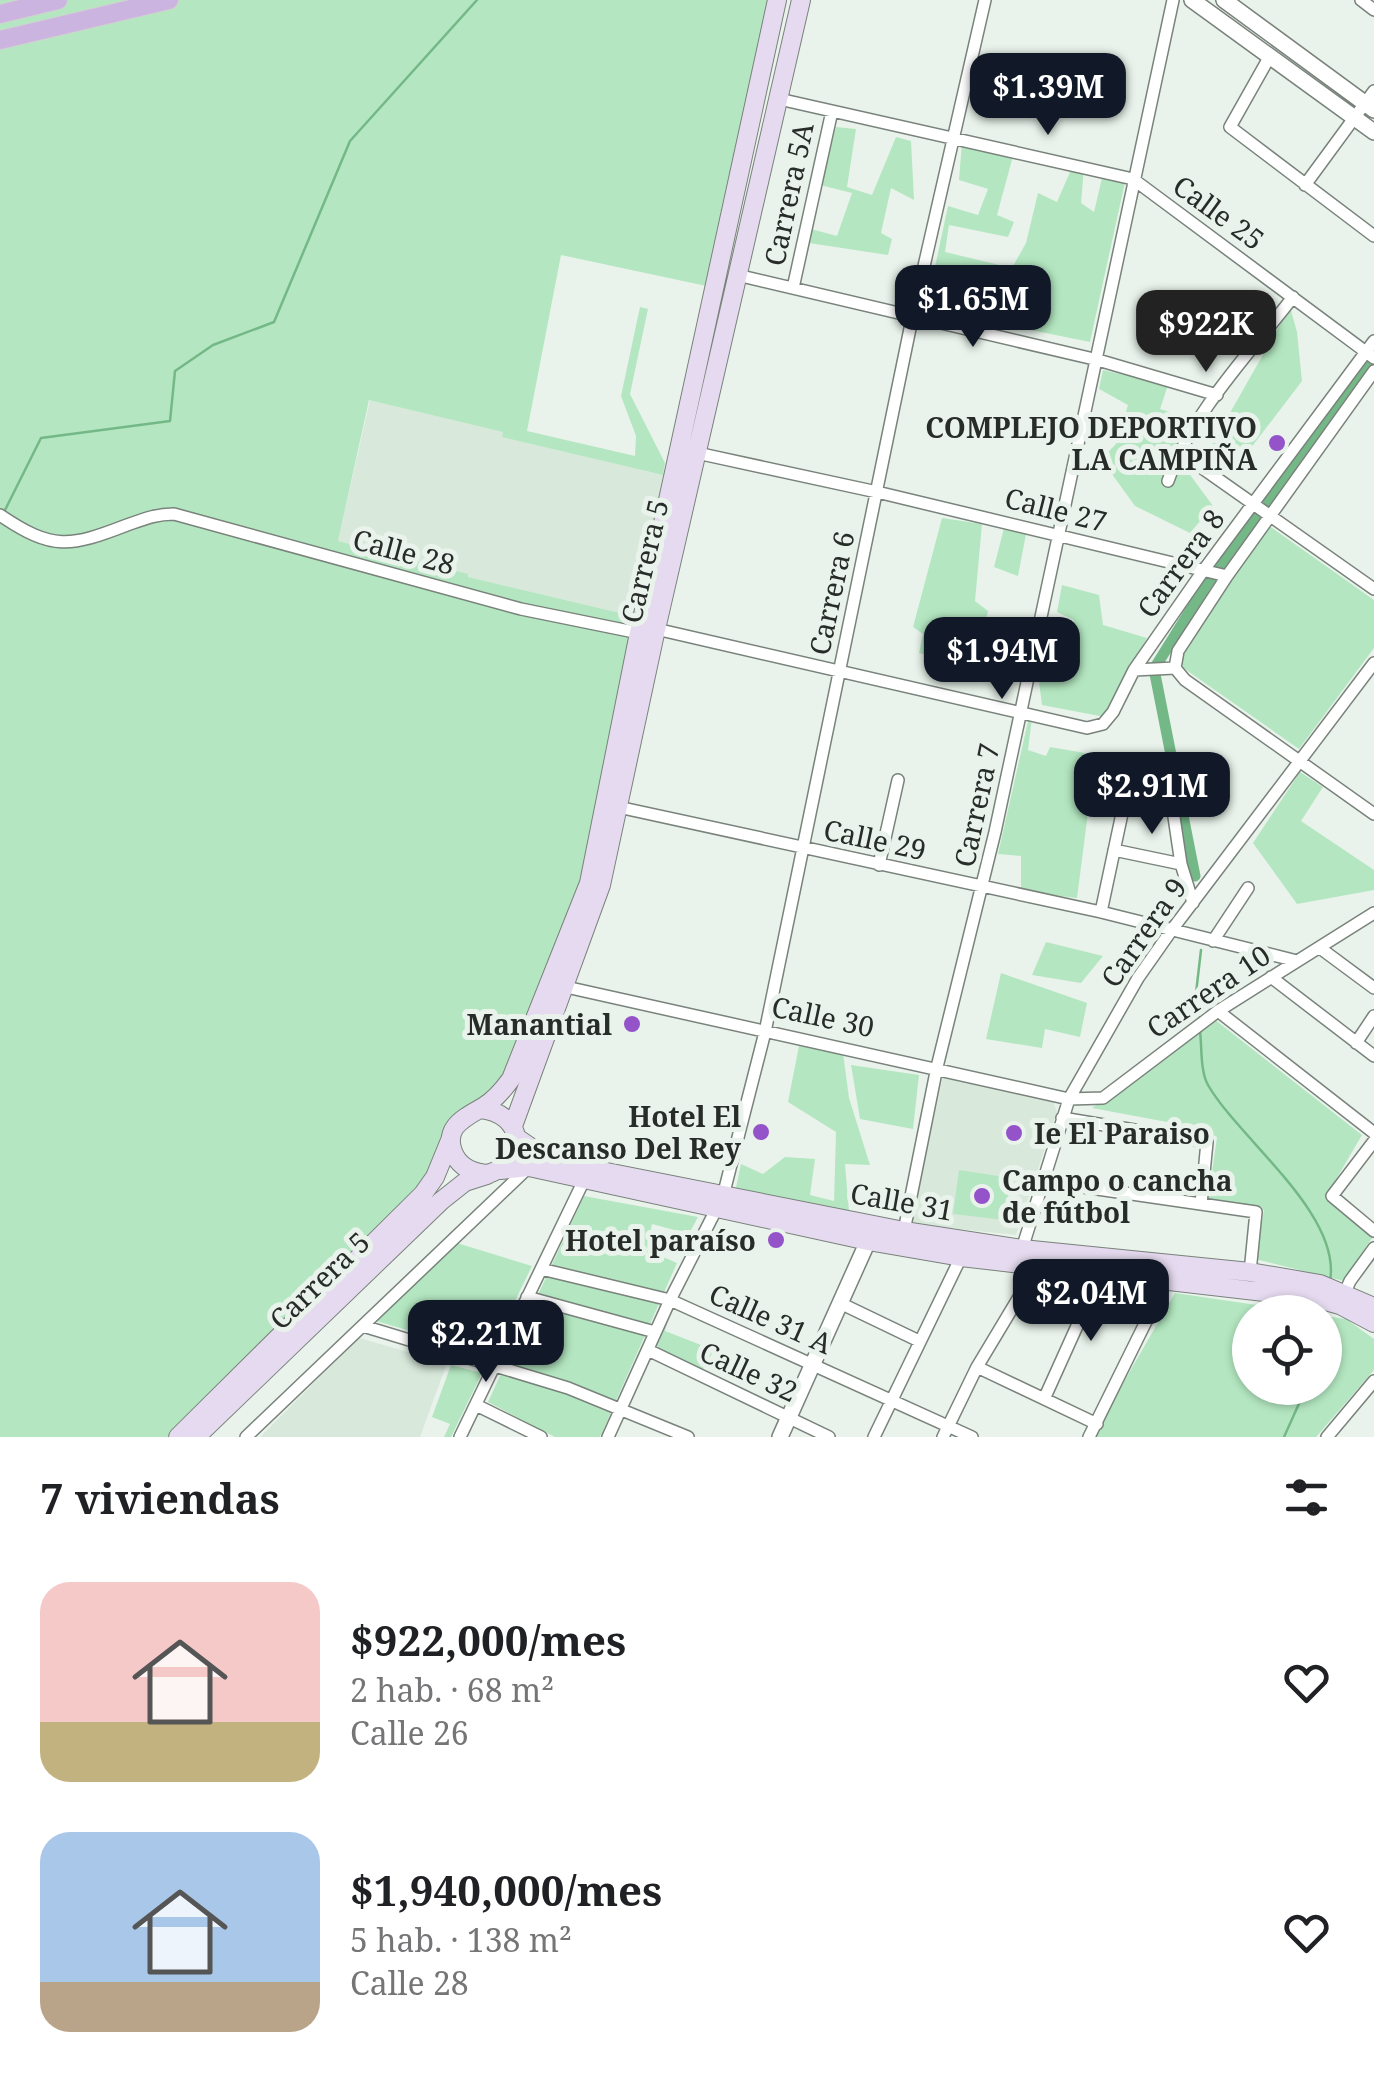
<!DOCTYPE html>
<html lang="es">
<head>
<meta charset="utf-8">
<style>
	body { margin:0; font-family:"Noto Serif",serif; background:#f2f2f2; color:#202124; height:100vh; display:flex; flex-direction:column; font-size:38px; white-space:nowrap }
	* { box-sizing:border-box; margin:0 }
	p { font-size:32px; color:#757577 }
	.icon { flex:none; width:55px; height:55px; fill:none; stroke:currentColor; stroke-width:2; stroke-linecap:round; stroke-linejoin:round }
	.map { position:relative; height:1437px; overflow:hidden }
	.side { display:flex; flex-direction:column; background:#fff; flex:1 }
	.side>* { flex:none }
	.fabs { position:absolute; left:1232px; top:1295px; display:grid; gap:20px }
	.fabs a { display:grid; place-items:center; width:110px; height:110px; border-radius:50%; background:#fff; box-shadow:0 2px 8px #0004; font-size:50px }
	.price { position:absolute; translate:-50% -85px; padding:0 22px; border-radius:20px; background:#111827; color:#fff; font-size:32px; line-height:65px; filter:drop-shadow(0 2px 5px #0008) }
	.price::after { content:''; position:absolute; left:50%; top:60px; width:30px; height:22px; margin-left:-15px; background:inherit; clip-path:polygon(0 0,100% 0,50% 100%) }
	.price.current { background:#222; color:#fff }
	ul { padding:0; list-style:none }
	li { display:flex; align-items:center; gap:30px; height:250px; padding:0 40px }
	li span { display:grid; place-items:center; flex:none; width:280px; height:200px; border-radius:30px; color:#555 }
	li>.icon { margin-inline-start:auto }
	span .icon { width:120px; height:120px; fill:#fffc; stroke-width:1 }
	li b { font-size:42px }
	h2 { display:flex; justify-content:space-between; align-items:center; height:120px; padding:0 40px; font-size:42px }
	.map>svg:first-child { display:block }
	.built { fill:#d8e8db }
	.green { fill:#b4e7c1 }
	.lines { fill:none; stroke-linecap:round; stroke-linejoin:round }
	.stream { stroke:#74b887; stroke-width:2.5 }
	.canal { stroke:#74b887; stroke-width:11 }
	.minor-casing { stroke:#79827b; stroke-width:14 }
	.tertiary-casing { stroke:#79827b; stroke-width:18 }
	.secondary-casing { stroke:#79827b; stroke-width:20 }
	.primary-casing { stroke:#d0d1d0; stroke-width:20 }
	.minor { stroke:#fff; stroke-width:11 }
	.tertiary { stroke:#fff; stroke-width:15 }
	.secondary { stroke:#e5daef; stroke-width:18 }
	.primary { stroke:#cbb5e0; stroke-width:18 }
	.poi-dot { fill:#9453c9; stroke:#e9f3eb; stroke-width:4 }
	.labels { text-anchor:middle; dominant-baseline:central; stroke-width:10; stroke-linejoin:round; paint-order:stroke }
	.street-label { font-size:28px; fill:#282c29; stroke:#e9f3eb }
	.poi-label { font-size:28px; font-weight:bold; fill:#282c29; stroke:#e9f3eb; text-anchor:end }
</style>
</head>
<body>
<div class="map">
<svg width="1374" height="1437" viewBox="0 0 1374 1437">
	<rect width="100%" height="100%" fill="#e9f3eb"/>
	<!-- built -->
	<path class="built" d="M 370,400 L 504,432 L 503,437 L 663,475 L 637,617 L 467,577 L 467,574 L 338,541 Z
		M 944,1072 L 1051,1096 L 1057,1112 L 1016,1235 L 911,1224 Z
		M 359,1338 L 447,1363 L 420,1437 L 260,1437 Z"/>
	<!-- green -->
	<path class="green" d="M 0,0 L 773,0 L 711,287 L 561,255 L 527,431 L 635,456 L 636,436 L 621,396 L 640,307 L 648,309 L 630,394 L 665,463 L 663,475 L 502,437 L 503,432 L 369,400 L 338,541 L 468,574 L 468,577 L 637,617 L 593,847 L 508,1077 L 479,1106 L 431,1174 L 172,1437 L 0,1437 Z
		M 836,127 L 856,129 L 847,187 L 872,195 L 896,137 L 911,141 L 914,200 L 891,188 L 881,233 L 892,239 L 888,255 L 809,243 L 811,229 L 837,236 L 852,193 L 820,185 Z
		M 962,142 L 1013,156 L 997,215 L 1014,222 L 1008,237 L 949,225 L 945,252 L 1012,268 L 1026,243 L 1038,193 L 1057,202 L 1070,172 L 1084,168 L 1081,203 L 1094,212 L 1102,178 L 1125,182 L 1090,342 L 926,309 L 948,206 L 978,215 L 988,189 L 959,180 Z
		M 1290,307 L 1297,332 L 1302,381 L 1234,470 L 1205,457 Z
		M 1103,370 L 1168,385 L 1160,409 L 1186,417 L 1174,453 L 1213,506 L 1190,533 L 1135,506 L 1101,459 L 1116,444 L 1128,405 L 1099,389 Z
		M 942,518 L 982,524 L 975,601 L 988,611 L 975,668 L 919,653 L 923,634 L 913,627 Z
		M 1268,525 L 1374,600 L 1374,648 L 1299,749 L 1172,660 Z
		M 1004,528 L 1026,534 L 1018,576 L 994,567 Z
		M 1062,585 L 1099,595 L 1103,625 L 1147,638 L 1105,717 L 1042,705 L 1037,666 L 1057,665 L 1074,620 L 1057,612 Z
		M 1029,717 L 1032,718 L 1028,750 L 1046,756 L 1050,747 L 1085,753 L 1075,797 L 1089,805 L 1077,898 L 1021,891 L 1021,856 L 998,854 Z
		M 1300,772 L 1323,787 L 1301,821 L 1374,870 L 1374,890 L 1297,904 L 1253,843 Z
		M 1046,942 L 1103,956 L 1081,983 L 1032,975 Z
		M 1001,973 L 1087,1003 L 1080,1037 L 1045,1029 L 1042,1048 L 986,1039 Z
		M 1214,1019 L 1362,1135 L 1325,1198 L 1374,1235 L 1344,1281 L 1255,1259 L 1264,1210 L 1208,1200 L 1217,1137 L 1199,1128 L 1092,1108 Z
		M 799,1046 L 843,1053 L 849,1098 L 870,1165 L 845,1164 L 849,1212 L 735,1192 L 741,1164 L 763,1174 L 785,1157 L 815,1159 L 810,1195 L 834,1201 L 836,1132 L 788,1102 Z
		M 851,1065 L 919,1075 L 913,1129 L 860,1119 Z
		M 959,1170 L 1011,1178 L 1005,1220 L 953,1214 Z
		M 584,1196 L 698,1217 L 689,1234 L 652,1224 L 647,1250 L 677,1263 L 600,1437 L 555,1437 L 488,1402 Z
		M 457,1243 L 532,1266 L 489,1354 L 376,1321 Z
		M 1175,1293 L 1305,1312 L 1250,1312 L 1250,1388 L 1325,1388 L 1325,1316 L 1346,1319 L 1374,1339 L 1374,1370 L 1316,1437 L 1092,1437 Z
		M 672,1304 L 665,1331 L 714,1350 L 702,1371 L 654,1347 Z
		M 451,1365 L 482,1373 L 451,1437 L 444,1437 L 450,1424 L 432,1417 Z"/>
	<g class="lines">
		<!-- stream -->
		<path class="stream" d="M 5,510 L 41,438 L 170,421 L 175,371 L 213,345 L 274,322 L 350,141 L 477,0
			M 1199,1018 L 1196,993 L 1201,950
			M 1200,1031 C 1202,1046 1200,1071 1208,1085 C 1239,1139 1342,1214 1330,1281
			M 1284,1437 L 1306,1388"/>
		<!-- canal -->
		<path class="canal" d="M 1195,876 L 1154,669 L 1207,584 L 1374,357"/>
		<!-- minor casing -->
		<g class="minor-casing">
			<path id="minor" d="M 1361,0 L 1374,10
				M 1270,56 L 1230,127 L 1374,236
				M 779,99 L 1133,179 L 1374,358
				M 1305,185 L 1374,91
				M 737,275 L 1098,360 L 1217,395
				M 793,288 L 832,111
				M 1178,451 L 1374,589
				M 697,453 L 877,492 L 1227,576
				M 1168,481 C 1192,412 1249,354 1293,297
				M 0,515 C 53,551 70,547 127,525 C 144,519 156,514 174,514 L 521,609 L 639,633
				M 656,629 L 1087,728 L 1103,724 L 1113,712 L 1134,670 L 1203,571 L 1374,341
				M 1175,668 L 1178,651 L 1227,576 L 1374,371
				M 1175,668 L 1185,680 L 1374,814
				M 1134,670 L 1175,668
				M 618,807 L 1101,912 L 1297,961
				M 1114,850 L 1181,864
				M 879,865 L 898,780
				M 1101,912 L 1127,790 C 1142,775 1158,783 1171,797 L 1181,864 L 1193,903
				M 1213,941 L 1248,888
				M 1320,948 L 1374,988
				M 1271,977 L 1374,1056
				M 566,987 L 1069,1099 L 1103,1098 L 1218,1011 L 1374,913
				M 1218,1011 L 1374,1133
				M 1356,1043 L 1374,1016
				M 1062,1118 L 1207,1142 L 1201,1204
				M 1374,1141 L 1332,1196 L 1374,1231
				M 1042,1181 L 1256,1212 L 1250,1272
				M 904,1231 L 937,1067 L 995,832 L 1173,0
				M 541,1269 L 670,1300 L 972,1437
				M 527,1297 L 655,1332
				M 1342,1299 L 1350,1281 L 1374,1248
				M 842,1304 L 919,1341
				M 363,1326 L 568,1388 L 688,1437
				M 648,1350 L 829,1437
				M 977,1367 L 1097,1424
				M 1045,1397 L 1100,1275
				M 476,1405 L 541,1437
				M 246,1437 L 529,1167
				M 460,1437 L 586,1176
				M 608,1437 L 670,1300 L 723,1196 L 765,1032 L 913,314 L 985,0
				M 874,1437 L 961,1257
				M 943,1437 L 977,1367 L 1022,1292 L 1022,1249 L 1069,1099 L 1138,978 L 1171,931 L 1374,663
				M 1089,1437 L 1165,1283
				M 1327,1437 L 1374,1381"/>
		</g>
		<!-- tertiary casing -->
		<g class="tertiary-casing">
			<path id="tertiary" d="M 1192,0 L 1374,132
				M 1224,0 L 1374,110
				M 780,1437 L 868,1241 L 879,1238"/>
		</g>
		<!-- secondary casing -->
		<g class="secondary-casing">
			<path id="secondary" d="M 480,1109 C 524,1113 530,1161 488,1174 C 474,1173 462,1169 455,1156 C 441,1128 464,1118 483,1107 C 495,1100 503,1090 511,1079 L 589,883 L 639,633 L 777,0
				M 513,1126 L 601,885 L 656,629 L 801,0
				M 517,1138 L 551,1161 L 904,1231 L 1022,1249 L 1250,1272 L 1320,1284 L 1374,1307
				M 501,1170 L 529,1167 L 868,1241 L 961,1257 L 1315,1298 L 1340,1305 L 1374,1323
				M 178,1437 L 423,1194 L 435,1177 L 451,1138
				M 196,1437 L 441,1201 L 465,1182 L 487,1175"/>
		</g>
		<!-- primary casing -->
		<g class="primary-casing">
			<path id="primary" d="M 0,14 L 58,0
				M 0,40 L 169,0"/>
		</g>
		<!-- minor -->
		<use href="#minor" class="minor"/>
		<!-- tertiary -->
		<use href="#tertiary" class="tertiary"/>
		<!-- secondary -->
		<use href="#secondary" class="secondary"/>
		<!-- primary -->
		<use href="#primary" class="primary"/>
	</g>
	<!-- markers -->
	<g class="poi-dot">
		<circle cx="1277" cy="443" r="10"/>
		<circle cx="632" cy="1024" r="10"/>
		<circle cx="761" cy="1132" r="10"/>
		<circle cx="1014" cy="1133" r="10"/>
		<circle cx="982" cy="1196" r="10"/>
		<circle cx="776" cy="1240" r="10"/>
	</g>
	<g class="labels">
		<!-- street labels -->
		<g class="street-label">
			<text transform="translate(788 194) rotate(-78)">Carrera 5A</text>
			<text transform="translate(1219 212) rotate(36)">Calle 25</text>
			<text transform="translate(1056 509) rotate(14)">Calle 27</text>
			<text transform="translate(404 551) rotate(15)">Calle 28</text>
			<text transform="translate(644 561) rotate(-77)">Carrera 5</text>
			<text transform="translate(1180 563) rotate(-54)">Carrera 8</text>
			<text transform="translate(831 593) rotate(-78)">Carrera 6</text>
			<text transform="translate(976 805) rotate(-78)">Carrera 7</text>
			<text transform="translate(875 839) rotate(12)">Calle 29</text>
			<text transform="translate(1143 932) rotate(-55)">Carrera 9</text>
			<text transform="translate(1208 991) rotate(-34)">Carrera 10</text>
			<text transform="translate(823 1016) rotate(12)">Calle 30</text>
			<text transform="translate(902 1201) rotate(10)">Calle 31</text>
			<text transform="translate(319 1280) rotate(-44)">Carrera 5</text>
			<text transform="translate(771 1318) rotate(24)">Calle 31 A</text>
			<text transform="translate(749 1371) rotate(25)">Calle 32</text>
		</g>
		<!-- poi labels -->
		<g class="poi-label">
			<text x="1257" y="427">COMPLEJO DEPORTIVO<tspan x="1257" dy="32">LA CAMPIÑA</tspan></text>
			<text x="612" y="1024">Manantial</text>
			<text x="741" y="1116">Hotel El<tspan x="741" dy="32">Descanso Del Rey</tspan></text>
			<text x="1034" y="1133" text-anchor="start">Ie El Paraiso</text>
			<text x="1002" y="1180" text-anchor="start">Campo o cancha<tspan x="1002" dy="32">de fútbol</tspan></text>
			<text x="756" y="1240">Hotel paraíso</text>
		</g>
	</g>
</svg>
<div class="fabs">
<a><svg class="icon" aria-label="locate" viewBox="0 0 24 24"><circle cx="12" cy="12" r="6"/><path d="M12 2v4M12 18v4M2 12h4M18 12h4"/></svg></a>
</div>
<b class="price" style="left:1048px;top:138px">$1.39M</b>
<b class="price" style="left:973px;top:350px">$1.65M</b>
<b class="price current" style="left:1206px;top:375px">$922K</b>
<b class="price" style="left:1002px;top:702px">$1.94M</b>
<b class="price" style="left:1152px;top:837px">$2.91M</b>
<b class="price" style="left:1091px;top:1344px">$2.04M</b>
<b class="price" style="left:486px;top:1385px">$2.21M</b>
</div>
<section class="side">
<h2>7 viviendas<svg class="icon" aria-label="filters" viewBox="0 0 24 24"><path d="M4 7h16M4 17h16"/><circle cx="9" cy="7" r="2"/><circle cx="15" cy="17" r="2"/></svg></h2>
<ul>
<li><span style="background:linear-gradient(#f6c9c9 70%,#c2b280 0)"><svg class="icon" aria-label="home" viewBox="0 0 24 24"><path d="M3 11l9-7 9 7M6 9v11h12V9"/></svg></span><div><b>$922,000/mes</b><p>2 hab. · 68 m²</p><p>Calle 26</p></div><svg class="icon" aria-label="heart" viewBox="0 0 24 24"><path d="M12 20l-8-8c-3-5 5-10 8-4 3-6 11-1 8 4z"/></svg></li>
<li><span style="background:linear-gradient(#a9c7e8 75%,#b9a48a 0)"><svg class="icon" aria-label="home" viewBox="0 0 24 24"><path d="M3 11l9-7 9 7M6 9v11h12V9"/></svg></span><div><b>$1,940,000/mes</b><p>5 hab. · 138 m²</p><p>Calle 28</p></div><svg class="icon" aria-label="heart" viewBox="0 0 24 24"><path d="M12 20l-8-8c-3-5 5-10 8-4 3-6 11-1 8 4z"/></svg></li>
</ul>
</section>
</body>
</html>
